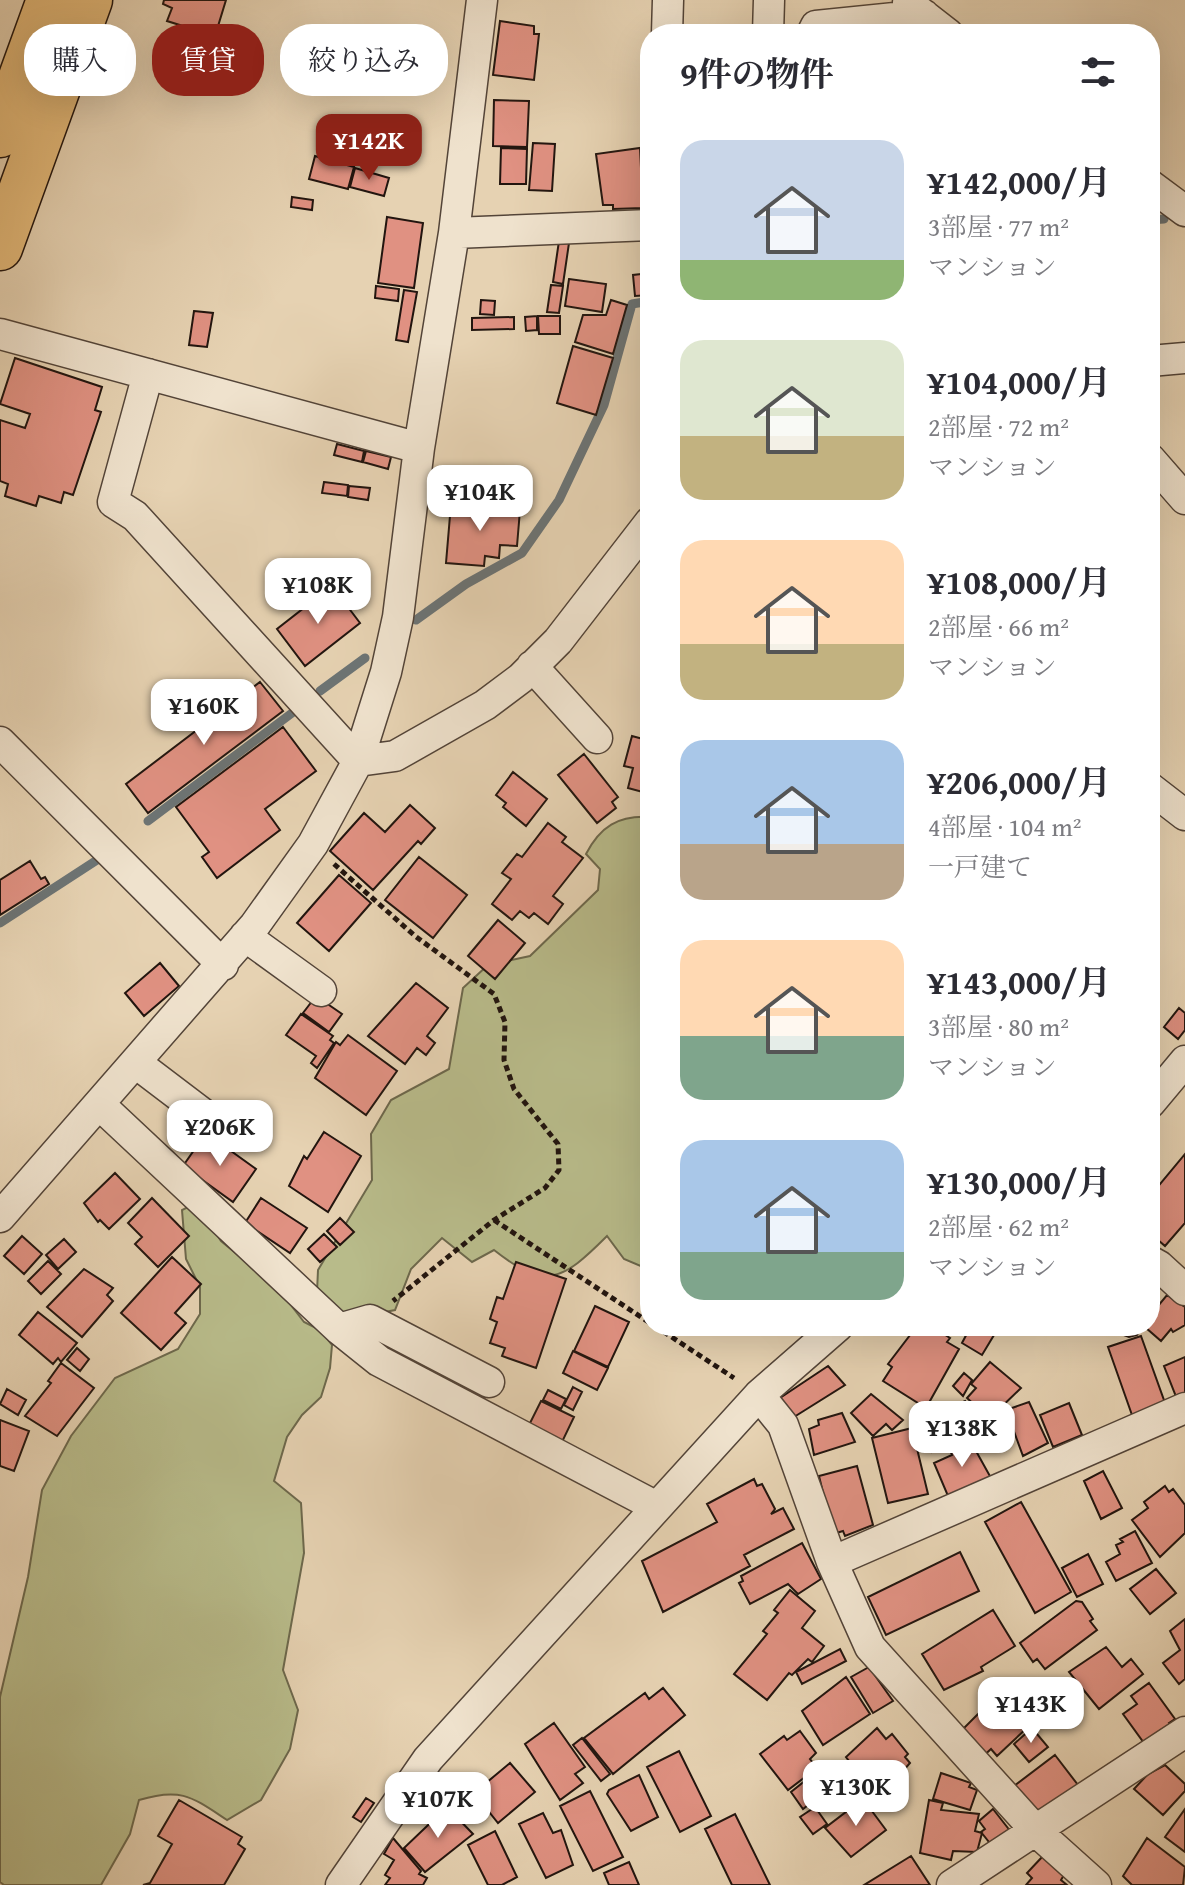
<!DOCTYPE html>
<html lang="ja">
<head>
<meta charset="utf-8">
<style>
	body { margin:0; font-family:"Gentium Book Plus","Noto Serif JP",serif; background:#f7f7f7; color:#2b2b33; height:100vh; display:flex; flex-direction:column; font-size:30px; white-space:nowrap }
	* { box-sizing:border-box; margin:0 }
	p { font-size:26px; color:#7c7c81 }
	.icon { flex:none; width:44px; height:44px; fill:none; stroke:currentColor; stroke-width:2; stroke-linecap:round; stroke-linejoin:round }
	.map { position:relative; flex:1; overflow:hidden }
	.drawer { position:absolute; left:640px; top:24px; width:520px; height:1312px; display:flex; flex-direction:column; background:#fff; border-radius:32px; box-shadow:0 8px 32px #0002 }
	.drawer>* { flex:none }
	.hud { position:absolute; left:24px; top:24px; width:496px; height:72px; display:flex; gap:16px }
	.price { position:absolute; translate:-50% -68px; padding:0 18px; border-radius:16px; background:#fff; color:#222; font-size:26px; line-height:52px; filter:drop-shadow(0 2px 4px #0008) }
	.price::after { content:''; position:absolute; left:50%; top:48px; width:24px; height:18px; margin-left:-12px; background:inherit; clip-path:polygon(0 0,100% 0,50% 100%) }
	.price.active { background:#8f2418; color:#fff }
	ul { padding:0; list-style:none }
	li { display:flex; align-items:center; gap:24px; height:200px; padding:0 40px }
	li span { display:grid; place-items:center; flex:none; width:224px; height:160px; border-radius:24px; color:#555 }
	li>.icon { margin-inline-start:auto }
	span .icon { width:96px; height:96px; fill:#fffc; stroke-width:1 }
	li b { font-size:34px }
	h2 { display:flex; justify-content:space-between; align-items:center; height:96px; padding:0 40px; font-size:34px }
	.pill { padding:0 28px; border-radius:32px; background:#fff; box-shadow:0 8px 32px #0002; font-size:28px; line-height:72px }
	.pill.active { background:#8f2418; color:#fff }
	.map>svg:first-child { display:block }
	.green { fill:#b8bb8a; stroke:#6d684c; stroke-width:2 }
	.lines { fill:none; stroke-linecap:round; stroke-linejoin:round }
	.stream { stroke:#6c7475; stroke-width:9 }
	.building { fill:#e09182; stroke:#22150f; stroke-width:2 }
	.minor-casing { stroke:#534438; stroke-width:33 }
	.highway-casing { stroke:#22150f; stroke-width:47 }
	.path { stroke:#22150f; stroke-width:5; stroke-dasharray:6 4; stroke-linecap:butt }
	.minor { stroke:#efe2cd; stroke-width:30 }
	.highway { stroke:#e3b979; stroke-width:44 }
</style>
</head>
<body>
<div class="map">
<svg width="1185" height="1885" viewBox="0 0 1185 1885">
	<rect width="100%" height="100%" fill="#e6d2b2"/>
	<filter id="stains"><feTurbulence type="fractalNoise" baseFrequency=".0025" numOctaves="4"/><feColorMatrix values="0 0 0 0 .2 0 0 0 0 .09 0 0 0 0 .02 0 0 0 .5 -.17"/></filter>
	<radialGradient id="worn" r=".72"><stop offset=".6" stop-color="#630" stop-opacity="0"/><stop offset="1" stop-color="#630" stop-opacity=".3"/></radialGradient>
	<!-- green -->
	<path class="green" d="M 650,817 L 650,1270 L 624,1259 L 607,1236 C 562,1281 546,1291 494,1250 L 472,1262 L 442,1238 L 411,1269 L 395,1310 L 344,1320 L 317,1292 L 318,1270 L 372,1180 L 371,1134 L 391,1100 L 449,1069 L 463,988 L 488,965 L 530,956 L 598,890 L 600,869 L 586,854 C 600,827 618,815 650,817 Z
		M 190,1206 L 209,1222 L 221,1241 L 277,1287 L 304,1322 L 320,1330 L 332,1345 L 330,1368 L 321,1397 L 302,1415 L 287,1437 L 274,1481 L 301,1503 L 304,1553 L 283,1670 L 298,1710 L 290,1749 L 261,1800 L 227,1820 C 192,1797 181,1787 139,1800 L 130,1834 L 101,1885 L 4,1885 L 0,1882 L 0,1697 L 28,1577 L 42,1490 L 71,1436 L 115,1378 L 178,1349 L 200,1314 L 200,1287 L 186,1259 L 182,1210 Z"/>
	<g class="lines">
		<!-- stream -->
		<path class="stream" d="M 1150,220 L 1164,219
			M 416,620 L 466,584 L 522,553 L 559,500 L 604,405 L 632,304 L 650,301
			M 320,691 L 365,658
			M 148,821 L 292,713
			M 0,923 L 97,860"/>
	</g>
	<!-- building -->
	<path class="building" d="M 164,0 L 226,0 L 215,36 L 167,21 L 172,8 L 163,4 Z
		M 500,21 L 534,26 L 534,34 L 539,34 L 534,80 L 493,75 Z
		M 494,100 L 529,101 L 527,147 L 493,146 Z
		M 533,143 L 555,144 L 552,191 L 529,190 Z
		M 501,148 L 527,149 L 526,184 L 500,184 Z
		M 640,148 L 643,208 L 613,209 L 613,205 L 603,205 L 596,154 Z
		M 315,156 L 354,167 L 348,189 L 309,179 Z
		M 355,168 L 389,178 L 384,196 L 350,187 Z
		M 292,197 L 313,200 L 312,210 L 291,207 Z
		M 387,217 L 423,223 L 414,288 L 378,283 Z
		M 559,241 L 569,243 L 563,284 L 553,282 Z
		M 650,273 L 650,295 L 635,296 L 633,275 Z
		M 569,279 L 606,284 L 602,312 L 565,306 Z
		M 551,285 L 563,286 L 559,313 L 547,312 Z
		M 376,286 L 399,289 L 398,301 L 375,298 Z
		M 404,290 L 417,292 L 408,342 L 396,340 Z
		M 481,300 L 495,301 L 494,315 L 480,314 Z
		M 611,300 L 627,305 L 613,354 L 575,342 L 583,315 L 606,315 Z
		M 194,311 L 213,313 L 207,347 L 189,345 Z
		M 537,316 L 537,330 L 526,331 L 525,317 Z
		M 538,316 L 560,316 L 560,334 L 539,334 Z
		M 514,317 L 514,329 L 472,330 L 472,318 Z
		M 573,346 L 613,358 L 596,415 L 557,403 Z
		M 15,358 L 102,387 L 95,410 L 101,412 L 73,495 L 64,492 L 61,503 L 39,496 L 36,506 L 5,496 L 8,484 L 0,481 L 0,420 L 25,428 L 30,414 L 0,404 Z
		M 337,444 L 364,451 L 362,462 L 334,455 Z
		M 366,451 L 391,457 L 388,469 L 363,462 Z
		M 324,482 L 348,485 L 347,496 L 322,493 Z
		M 349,486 L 370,488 L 368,500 L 348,497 Z
		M 467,486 L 492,488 L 490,506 L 458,504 L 459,494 L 467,495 Z
		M 451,504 L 520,510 L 517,546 L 500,545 L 499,558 L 485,556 L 484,566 L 446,563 Z
		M 332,586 L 360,623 L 305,666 L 277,629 Z
		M 260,682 L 283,711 L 148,813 L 126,784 Z
		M 650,713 L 650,794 L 628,788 L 633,768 L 624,766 L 632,736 L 643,739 Z
		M 283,727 L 316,771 L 265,809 L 280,830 L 217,878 L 202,857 L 209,852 L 176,807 Z
		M 584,754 L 618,797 L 612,802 L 616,808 L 597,823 L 558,775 Z
		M 513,772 L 547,799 L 526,826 L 503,807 L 506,803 L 496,795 Z
		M 410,805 L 435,828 L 421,844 L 418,841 L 373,890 L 330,851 L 364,813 L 385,832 Z
		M 548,823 L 566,837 L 562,842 L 583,858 L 553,896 L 563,904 L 548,924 L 534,913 L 529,918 L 520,911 L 512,920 L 492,904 L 511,879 L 502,873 L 517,854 L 522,857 Z
		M 419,857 L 467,895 L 433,938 L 385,900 Z
		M 30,861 L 41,879 L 45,877 L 49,884 L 0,915 L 0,880 Z
		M 339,875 L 371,903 L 329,951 L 297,923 Z
		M 498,920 L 525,943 L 495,979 L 468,956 Z
		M 160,963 L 179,986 L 144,1016 L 125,993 Z
		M 416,983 L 448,1008 L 427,1036 L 435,1043 L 426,1055 L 417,1048 L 405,1064 L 368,1036 Z
		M 316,996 L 342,1014 L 329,1032 L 303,1013 Z
		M 1179,1008 L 1185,1013 L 1185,1030 L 1178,1039 L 1164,1027 Z
		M 301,1014 L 333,1036 L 330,1040 L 334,1043 L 317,1068 L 311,1063 L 316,1056 L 286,1035 Z
		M 348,1035 L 397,1071 L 366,1115 L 315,1078 L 336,1042 L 340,1045 Z
		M 324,1132 L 361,1156 L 328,1212 L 289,1186 L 304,1156 L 307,1159 Z
		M 206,1133 L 256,1169 L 233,1202 L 183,1166 Z
		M 1185,1154 L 1185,1223 L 1165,1246 L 1150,1233 L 1150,1196 Z
		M 115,1173 L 140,1199 L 109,1229 L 100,1220 L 98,1222 L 84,1203 Z
		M 152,1198 L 189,1236 L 158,1267 L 135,1244 L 142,1237 L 128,1223 Z
		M 261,1198 L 307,1228 L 290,1253 L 245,1223 Z
		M 340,1218 L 354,1232 L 340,1245 L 327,1231 Z
		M 324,1234 L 337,1247 L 320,1262 L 308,1249 Z
		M 22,1236 L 42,1254 L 24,1274 L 4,1256 Z
		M 64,1239 L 76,1252 L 58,1269 L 46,1255 Z
		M 172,1257 L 201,1284 L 175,1313 L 186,1323 L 161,1350 L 121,1313 Z
		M 48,1261 L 61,1274 L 41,1294 L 28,1281 Z
		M 516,1262 L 566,1279 L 536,1368 L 502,1356 L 505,1348 L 490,1343 L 497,1322 L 490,1319 L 497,1297 L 503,1299 Z
		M 84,1269 L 113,1288 L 107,1295 L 113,1301 L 82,1337 L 47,1307 Z
		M 1167,1295 L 1185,1307 L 1185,1325 L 1173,1332 L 1171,1329 L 1161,1341 L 1145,1327 L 1150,1326 L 1153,1312 Z
		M 595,1306 L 629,1322 L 608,1367 L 574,1351 Z
		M 38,1312 L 77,1343 L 61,1362 L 58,1358 L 53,1364 L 19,1335 Z
		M 917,1326 L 931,1332 L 934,1328 L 950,1338 L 947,1342 L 959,1349 L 926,1408 L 883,1381 L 892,1367 L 888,1364 Z
		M 971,1326 L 979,1326 L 994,1335 L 982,1355 L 962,1343 Z
		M 1099,1326 L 1142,1326 L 1137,1335 L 1129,1337 Z
		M 1141,1336 L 1165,1403 L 1132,1415 L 1108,1347 Z
		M 77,1348 L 89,1359 L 80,1371 L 67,1360 Z
		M 573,1351 L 608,1368 L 597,1390 L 563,1373 Z
		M 1185,1357 L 1185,1395 L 1177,1399 L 1164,1366 Z
		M 990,1362 L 1021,1388 L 994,1414 L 985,1405 L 980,1410 L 967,1398 L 976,1388 L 971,1384 Z
		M 61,1363 L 94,1388 L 57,1436 L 25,1416 L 51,1383 L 48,1381 Z
		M 828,1366 L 845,1385 L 794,1417 L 780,1398 Z
		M 964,1373 L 972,1380 L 963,1396 L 953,1386 Z
		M 573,1387 L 582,1392 L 573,1410 L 564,1405 Z
		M 7,1389 L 26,1400 L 18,1415 L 0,1404 Z
		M 548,1390 L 566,1399 L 561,1409 L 543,1400 Z
		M 871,1394 L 903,1420 L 892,1430 L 886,1424 L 873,1436 L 851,1413 Z
		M 541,1401 L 574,1417 L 562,1442 L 529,1425 Z
		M 965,1401 L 975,1425 L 971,1427 L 973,1437 L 932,1452 L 919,1421 Z
		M 1029,1402 L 1048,1443 L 1023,1456 L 1006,1410 Z
		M 1069,1403 L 1082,1435 L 1053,1447 L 1040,1415 Z
		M 842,1413 L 855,1442 L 814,1455 L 809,1429 L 819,1425 L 818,1420 Z
		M 0,1420 L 29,1431 L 14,1471 L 0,1466 Z
		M 912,1428 L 928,1494 L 888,1503 L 872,1438 Z
		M 971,1442 L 991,1478 L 948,1496 L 934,1463 L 952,1455 L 950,1450 Z
		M 857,1466 L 873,1525 L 845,1536 L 843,1531 L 833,1534 L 819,1476 Z
		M 1103,1471 L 1122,1508 L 1101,1519 L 1084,1481 Z
		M 754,1479 L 757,1486 L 762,1484 L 775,1509 L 771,1514 L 783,1508 L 794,1529 L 744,1555 L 750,1566 L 663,1612 L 642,1561 L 717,1522 L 707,1504 Z
		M 1165,1486 L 1169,1492 L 1173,1489 L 1185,1505 L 1185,1533 L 1160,1557 L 1132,1520 L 1148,1508 L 1144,1502 Z
		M 1021,1502 L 1071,1592 L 1035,1613 L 985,1522 Z
		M 1135,1531 L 1152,1563 L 1116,1581 L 1106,1562 L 1120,1554 L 1116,1545 L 1123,1542 L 1120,1539 Z
		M 802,1543 L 821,1579 L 798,1594 L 788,1584 L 750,1604 L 739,1583 L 743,1581 L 741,1576 Z
		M 960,1552 L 979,1591 L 886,1635 L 868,1597 Z
		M 1088,1554 L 1103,1584 L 1077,1597 L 1062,1568 Z
		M 1156,1569 L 1176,1593 L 1150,1614 L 1130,1589 Z
		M 790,1590 L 815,1611 L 802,1628 L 824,1646 L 812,1662 L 808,1659 L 792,1675 L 789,1673 L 767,1700 L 734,1674 L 767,1634 L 763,1631 L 778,1613 L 774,1610 Z
		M 1076,1601 L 1082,1602 L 1093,1619 L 1090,1621 L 1097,1630 L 1045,1669 L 1037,1659 L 1033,1662 L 1020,1643 Z
		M 993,1610 L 1015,1646 L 981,1667 L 983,1671 L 944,1690 L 922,1654 Z
		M 1185,1619 L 1185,1679 L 1179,1684 L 1163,1663 L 1180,1650 L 1170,1631 Z
		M 1106,1647 L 1122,1667 L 1131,1659 L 1143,1674 L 1099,1709 L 1069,1672 Z
		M 840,1649 L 846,1661 L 802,1684 L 796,1672 Z
		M 869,1667 L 893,1701 L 873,1713 L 851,1677 Z
		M 846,1677 L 870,1714 L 823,1745 L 802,1711 Z
		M 1149,1683 L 1175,1719 L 1169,1723 L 1172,1728 L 1164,1734 L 1161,1730 L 1144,1743 L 1123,1714 L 1137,1704 L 1131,1696 Z
		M 663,1688 L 685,1715 L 613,1774 L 584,1738 L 645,1693 L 649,1699 Z
		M 1000,1692 L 1030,1725 L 997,1756 L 991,1749 L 979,1760 L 957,1735 Z
		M 554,1723 L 585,1767 L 575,1774 L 583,1783 L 560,1800 L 525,1744 Z
		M 877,1728 L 886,1739 L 892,1734 L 908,1754 L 905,1757 L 910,1763 L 897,1778 L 894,1775 L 873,1792 L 846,1757 Z
		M 1032,1728 L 1048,1747 L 1029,1762 L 1014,1744 Z
		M 800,1731 L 816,1753 L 810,1759 L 817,1768 L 788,1790 L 760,1754 L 784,1736 L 787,1740 Z
		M 582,1738 L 610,1774 L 601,1781 L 573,1745 Z
		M 679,1751 L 711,1816 L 680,1832 L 647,1767 Z
		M 1055,1755 L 1078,1785 L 1036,1813 L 1014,1786 Z
		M 510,1763 L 535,1792 L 498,1823 L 474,1793 Z
		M 826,1764 L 839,1781 L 803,1809 L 791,1792 Z
		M 1165,1765 L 1185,1784 L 1185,1791 L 1163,1815 L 1134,1789 L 1148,1774 Z
		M 941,1773 L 971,1783 L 969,1787 L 977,1790 L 970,1810 L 933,1799 Z
		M 639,1775 L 658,1817 L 631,1831 L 607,1794 L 609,1790 Z
		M 590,1791 L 623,1857 L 593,1871 L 560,1806 Z
		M 366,1798 L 374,1803 L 361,1822 L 353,1817 Z
		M 863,1799 L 886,1830 L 851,1857 L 825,1828 Z
		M 179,1800 L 242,1837 L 238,1844 L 245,1849 L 224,1885 L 143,1885 L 150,1883 L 172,1844 L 158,1836 Z
		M 929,1800 L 943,1803 L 941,1810 L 979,1814 L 975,1831 L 982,1833 L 977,1852 L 953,1851 L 951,1860 L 920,1853 Z
		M 447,1807 L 473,1834 L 425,1872 L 404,1848 Z
		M 815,1807 L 827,1824 L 813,1834 L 800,1817 Z
		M 993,1809 L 1011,1832 L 993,1847 L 981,1832 L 985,1829 L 979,1821 Z
		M 1185,1809 L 1185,1852 L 1165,1837 Z
		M 543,1813 L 553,1833 L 561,1830 L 573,1865 L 546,1878 L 519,1824 Z
		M 735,1814 L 770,1885 L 732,1885 L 705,1829 Z
		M 495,1831 L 517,1877 L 502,1885 L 488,1885 L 468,1845 Z
		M 393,1838 L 421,1871 L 419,1874 L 427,1878 L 423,1885 L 385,1885 L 390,1878 L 385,1875 L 394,1860 L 384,1854 Z
		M 1147,1838 L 1185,1867 L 1183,1885 L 1132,1885 L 1123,1876 Z
		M 911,1856 L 930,1885 L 864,1885 Z
		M 1043,1856 L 1064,1875 L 1061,1880 L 1067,1885 L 1026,1885 L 1032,1878 L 1027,1873 Z
		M 629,1862 L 639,1885 L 609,1885 L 604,1873 Z"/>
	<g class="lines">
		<!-- minor casing -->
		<g class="minor-casing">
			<path id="minor" d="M 908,3 L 948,34
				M 667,34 L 668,0
				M 768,34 L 769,0
				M 812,34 L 816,26 L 924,15
				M 1150,185 L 1185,211
				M 454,233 L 650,225
				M 0,334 L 419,448
				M 1150,361 L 1185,358
				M 148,374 L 113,502 L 135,516 L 358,761 L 395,756 L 485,705 L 521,678 L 558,641 L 650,522
				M 1150,459 L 1185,499
				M 532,666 L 597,738
				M 0,742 L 223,965
				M 1150,788 L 1185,815
				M 245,936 L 321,991
				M 136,1063 L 215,1123
				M 1150,1103 L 1185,1061
				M 100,1105 L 339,1329 L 379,1361 L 655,1506
				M 0,1217 L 255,925 L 313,844 L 358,761 L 386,672 L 398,617 L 419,448 L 454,233 L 482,0
				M 1150,1261 L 1159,1266 L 1185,1290
				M 339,1329 L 370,1320 L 489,1382
				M 759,1395 L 783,1425 L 832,1562 L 870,1647 L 1037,1832 L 1096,1885
				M 832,1562 L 1185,1408
				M 341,1885 L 428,1759 L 759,1395 L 838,1326
				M 952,1885 L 1185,1732"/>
		</g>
		<!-- highway casing -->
		<g class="highway-casing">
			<path id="highway" d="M 0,135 L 49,0
				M 0,248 L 90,0"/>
		</g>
		<!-- path -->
		<path class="path" d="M 334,864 L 415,936 L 494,994 L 505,1022 L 504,1060 L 514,1089 L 558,1144 L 559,1170 L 545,1188 L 494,1220 L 393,1301
			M 494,1220 L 650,1323
			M 655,1326 L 734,1378"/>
		<!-- minor -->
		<use href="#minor" class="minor"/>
		<!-- highway -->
		<use href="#highway" class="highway"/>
	</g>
	<rect width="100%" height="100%" filter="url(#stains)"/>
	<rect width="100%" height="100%" fill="url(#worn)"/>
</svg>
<b class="price active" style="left:369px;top:182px">¥142K</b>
<b class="price" style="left:480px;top:533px">¥104K</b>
<b class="price" style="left:318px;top:626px">¥108K</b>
<b class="price" style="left:204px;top:747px">¥160K</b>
<b class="price" style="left:220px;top:1168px">¥206K</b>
<b class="price" style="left:962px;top:1469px">¥138K</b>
<b class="price" style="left:1031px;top:1745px">¥143K</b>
<b class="price" style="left:856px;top:1828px">¥130K</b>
<b class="price" style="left:438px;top:1840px">¥107K</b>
<div class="hud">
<a class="pill">購入</a>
<a class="pill active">賃貸</a>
<a class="pill">絞り込み</a>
</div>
<section class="drawer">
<h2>9件の物件<svg class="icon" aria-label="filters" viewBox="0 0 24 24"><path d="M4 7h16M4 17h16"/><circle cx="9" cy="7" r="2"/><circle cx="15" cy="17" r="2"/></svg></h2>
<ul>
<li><span style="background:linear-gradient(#c9d6e8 75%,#8fb573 0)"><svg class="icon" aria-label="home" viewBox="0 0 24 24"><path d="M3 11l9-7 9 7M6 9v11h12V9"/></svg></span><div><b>¥142,000/月</b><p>3部屋 · 77 m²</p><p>マンション</p></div></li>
<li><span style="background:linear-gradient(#dfe7d0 60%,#c2b280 0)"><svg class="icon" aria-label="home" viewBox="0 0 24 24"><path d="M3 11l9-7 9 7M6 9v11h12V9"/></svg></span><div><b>¥104,000/月</b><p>2部屋 · 72 m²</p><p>マンション</p></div></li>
<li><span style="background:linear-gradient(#ffd9b3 65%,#c2b280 0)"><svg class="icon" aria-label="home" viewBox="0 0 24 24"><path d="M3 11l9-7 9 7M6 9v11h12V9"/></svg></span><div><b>¥108,000/月</b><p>2部屋 · 66 m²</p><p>マンション</p></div></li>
<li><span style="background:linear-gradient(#a9c7e8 65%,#b9a48a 0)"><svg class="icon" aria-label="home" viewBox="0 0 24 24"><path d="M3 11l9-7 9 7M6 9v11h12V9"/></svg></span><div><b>¥206,000/月</b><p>4部屋 · 104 m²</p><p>一戸建て</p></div></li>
<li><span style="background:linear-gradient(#ffd9b3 60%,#7fa58c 0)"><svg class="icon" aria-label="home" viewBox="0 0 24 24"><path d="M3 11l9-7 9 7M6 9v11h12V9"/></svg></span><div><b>¥143,000/月</b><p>3部屋 · 80 m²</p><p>マンション</p></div></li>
<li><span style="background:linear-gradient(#a9c7e8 70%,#7fa58c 0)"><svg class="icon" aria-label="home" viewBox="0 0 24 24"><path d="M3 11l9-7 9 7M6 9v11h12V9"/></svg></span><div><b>¥130,000/月</b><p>2部屋 · 62 m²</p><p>マンション</p></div></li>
</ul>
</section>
</div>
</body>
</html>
